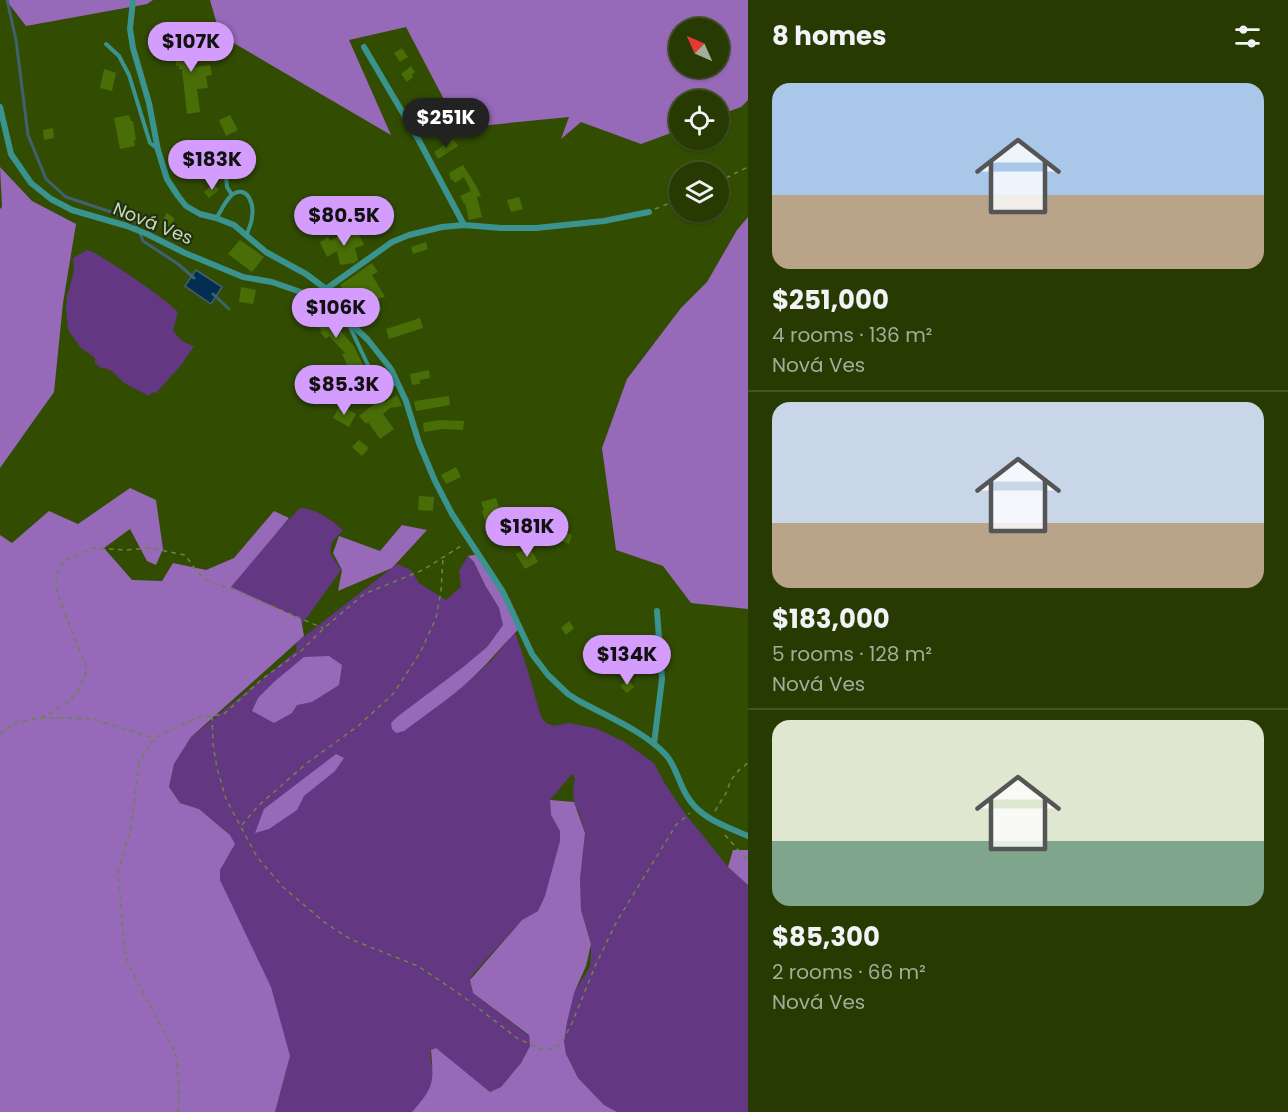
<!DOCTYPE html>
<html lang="en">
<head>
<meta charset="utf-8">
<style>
	body { margin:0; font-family:Poppins,sans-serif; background:#324511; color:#f1f3f6; height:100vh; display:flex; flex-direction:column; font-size:22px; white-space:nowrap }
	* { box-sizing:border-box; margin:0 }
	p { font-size:20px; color:#a4ad99 }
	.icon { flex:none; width:33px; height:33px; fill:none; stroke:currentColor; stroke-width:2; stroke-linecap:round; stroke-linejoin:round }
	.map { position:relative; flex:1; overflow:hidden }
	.drawer { display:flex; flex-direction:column; background:#263a02; width:540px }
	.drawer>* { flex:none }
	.needle { width:39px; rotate:315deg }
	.tools { position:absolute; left:669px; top:18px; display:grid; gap:12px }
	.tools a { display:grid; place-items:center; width:60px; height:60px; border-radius:50%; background:#263a02; box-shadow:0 2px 4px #0004,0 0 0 2px #425424; font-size:30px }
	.price { position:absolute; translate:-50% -51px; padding:0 14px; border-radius:21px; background:#d39cfd; color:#111; font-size:20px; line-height:39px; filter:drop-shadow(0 2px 3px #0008) }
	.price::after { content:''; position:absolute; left:50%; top:36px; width:18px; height:14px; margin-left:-9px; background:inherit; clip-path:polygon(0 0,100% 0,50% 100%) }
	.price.on { background:#222; color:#fff }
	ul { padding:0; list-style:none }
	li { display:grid; align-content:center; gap:12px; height:318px; padding:0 24px }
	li+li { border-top:2px solid #425424 }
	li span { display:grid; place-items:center; height:186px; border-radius:18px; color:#555 }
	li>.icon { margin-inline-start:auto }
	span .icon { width:108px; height:108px; fill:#fffc; stroke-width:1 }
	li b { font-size:26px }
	h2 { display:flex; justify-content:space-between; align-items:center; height:72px; padding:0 24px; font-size:26px }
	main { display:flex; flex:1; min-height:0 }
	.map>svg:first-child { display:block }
	.green { fill:#633781 }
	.forest { fill:#9769b9; fill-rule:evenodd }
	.water { fill:#042e51; stroke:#3f6270; stroke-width:1.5 }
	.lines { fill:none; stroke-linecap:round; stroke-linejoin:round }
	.stream { stroke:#3f6270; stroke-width:3 }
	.building { fill:#496e07 }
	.path { stroke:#6d8549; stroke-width:1.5; stroke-dasharray:4.5 4.5; stroke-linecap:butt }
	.service { stroke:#3a938e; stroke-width:4 }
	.minor { stroke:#3a938e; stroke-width:6 }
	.labels { text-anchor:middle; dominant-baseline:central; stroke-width:4.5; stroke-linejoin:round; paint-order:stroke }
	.street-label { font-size:18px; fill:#c9dab7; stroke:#222f12 }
</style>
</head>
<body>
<main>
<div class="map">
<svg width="748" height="1112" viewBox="0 0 748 1112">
	<rect width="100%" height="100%" fill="#324d02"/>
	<!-- green -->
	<path class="green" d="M 87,250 L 93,252 C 123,270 152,289 178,312 L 173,330 C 179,340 184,343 194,346 L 182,364 L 156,393 L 153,392 L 149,396 C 141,391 129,387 122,381 C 115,375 112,368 101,368 L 95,363 L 95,358 L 81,348 L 68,330 L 66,308 L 67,296 L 74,271 L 73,258 Z
		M 300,508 C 317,509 330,519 343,530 L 332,542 L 330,553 L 341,570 L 303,623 L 231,587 L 270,539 Z
		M 468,556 L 474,562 L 485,585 L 499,608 L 503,625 L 487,647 L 462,668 L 469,681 L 491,661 L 511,636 L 514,634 L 516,635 L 527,668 L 541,717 L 546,723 L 554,726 L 569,723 L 595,728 L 623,741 L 654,763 L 664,782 L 683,811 L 728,867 L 748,885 L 748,1112 L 615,1112 L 601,1104 L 578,1078 L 566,1054 L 564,1046 L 564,1036 L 571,997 L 590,967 L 591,952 L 591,943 L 581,910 L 580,879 L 585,833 L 579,813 L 574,802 L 573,790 L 575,778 L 572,774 L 550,800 L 551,815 L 560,831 L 560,841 L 546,896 L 538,911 L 522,920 L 474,973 L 470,980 L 473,993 L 529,1036 L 530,1046 L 521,1063 L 501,1087 L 490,1092 L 435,1048 L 431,1050 C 429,1057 431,1061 433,1069 C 437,1085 422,1101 412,1112 L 275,1112 L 290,1056 L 239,922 L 220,880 L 220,870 L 223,860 L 231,852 L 234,844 L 230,835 L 199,809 L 180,803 L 169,787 L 174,764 L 191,737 L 296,651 L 297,642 L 397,564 L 411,570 L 419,583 L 446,600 L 461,587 L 459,571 Z"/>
	<!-- forest -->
	<path class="forest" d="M 6,0 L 153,0 L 147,4 L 26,26 Z
		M 210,0 L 748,0 L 748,100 L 741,107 L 719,115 L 718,100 L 680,100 L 679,130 L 641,144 L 581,122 L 561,139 L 569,117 L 459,128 L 406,27 L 349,40 L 391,135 L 220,35 ZM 680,28 L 718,28 L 718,68 L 680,68 Z
		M 0,167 L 32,201 L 76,224 L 63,303 L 54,392 L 0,468 L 0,209 L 2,207 Z
		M 748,217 L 748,609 L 691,603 L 663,566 L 616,550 L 602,448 L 627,379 L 681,308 L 707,282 L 737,230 Z
		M 130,488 L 156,500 L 163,549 L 156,565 L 147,561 L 130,529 L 104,548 L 132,580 L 162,581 L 173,563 L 206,570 L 234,558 L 274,511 L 289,518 L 231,587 L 301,619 L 304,636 L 191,737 L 174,764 L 169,787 L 180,803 L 199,809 L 230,835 L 235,844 L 220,870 L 220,880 L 271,987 L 290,1056 L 275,1112 L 0,1112 L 0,535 L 12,543 L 49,511 L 78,524 Z
		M 402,525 L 427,530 L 392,568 L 338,591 L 342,570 L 333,553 L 339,536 L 380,551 Z
		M 479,554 L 520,628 C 503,644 489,663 471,679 C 451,698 426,714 404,731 L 396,733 L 392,729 L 391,723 L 397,717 L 462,668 L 487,647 L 503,625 L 499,608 L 485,585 L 474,562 L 468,556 Z
		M 329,656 L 342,665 L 339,685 L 312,702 L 297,705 L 292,713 L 274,723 L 252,711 L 258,698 L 275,681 L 304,657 Z
		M 336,754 L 344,758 L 335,771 L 304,796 L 297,810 L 269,829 L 255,833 L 264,809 Z
		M 550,800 L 574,802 L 585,833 L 580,879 L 581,910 L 591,944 L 586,966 L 574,993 L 567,1022 L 564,1042 L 566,1054 L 578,1078 L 604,1105 L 617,1112 L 412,1112 C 434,1087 434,1084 431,1050 L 436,1048 L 490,1092 L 501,1087 L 521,1063 L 530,1046 L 529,1035 L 473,993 L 470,980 L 522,920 L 538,911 L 545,896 L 560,841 L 560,831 L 551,815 Z
		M 733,850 L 748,850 L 748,885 L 728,867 Z"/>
	<!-- water -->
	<path class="water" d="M 196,270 L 222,287 L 211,304 L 185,286 Z"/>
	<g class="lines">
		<!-- stream -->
		<path class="stream" d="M 7,0 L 16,40 L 28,135 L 46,179 L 66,197 L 135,220 L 143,241 L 178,264 L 194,278
			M 213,294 L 229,309"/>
	</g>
	<!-- building -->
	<path class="building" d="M 195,35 L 197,49 L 191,49 L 194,67 L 210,65 L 212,75 L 206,76 L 208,88 L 197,89 L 200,112 L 187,114 L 182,69 L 179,69 L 179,66 L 176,66 L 175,49 L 179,49 L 177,38 Z
		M 402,48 L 408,57 L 400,62 L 394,53 Z
		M 411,66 L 415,72 L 412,75 L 413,77 L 407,82 L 401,74 Z
		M 104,69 L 116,73 L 112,91 L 100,88 Z
		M 129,115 L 131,121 L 133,121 L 136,140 L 134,140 L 135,146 L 120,149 L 114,118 Z
		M 230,115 L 238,130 L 226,136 L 219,120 Z
		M 53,128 L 54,138 L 44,140 L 43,130 Z
		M 453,139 L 458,146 L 438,159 L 434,152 Z
		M 463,165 L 475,184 L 481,196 L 477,197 L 482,217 L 469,220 L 465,203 L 464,204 L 460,196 L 471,191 L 464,177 L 455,183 L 453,180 L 450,179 L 450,176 L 449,173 Z
		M 214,184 L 219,190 L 209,198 L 204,192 Z
		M 519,197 L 523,209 L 511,212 L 507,200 Z
		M 167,213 L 175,219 L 169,228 L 161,222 Z
		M 355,227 L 364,245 L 355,248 L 358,260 L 354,263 L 340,265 L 337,251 L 327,257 L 320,242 L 328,237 L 330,241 Z
		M 240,240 L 264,257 L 252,272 L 228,254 Z
		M 426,242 L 428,249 L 413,254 L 411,247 Z
		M 372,263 L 378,272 L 372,275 L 385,297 L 376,299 L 382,310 L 360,323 L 348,302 L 350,300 L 340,285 Z
		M 241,287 L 256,290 L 253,304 L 239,302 Z
		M 315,304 L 323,315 L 325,313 L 353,345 L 367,373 L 354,380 L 342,354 L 345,353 L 329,336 L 326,339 L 320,332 L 322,331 L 310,320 L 306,323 L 300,314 Z
		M 420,318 L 423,328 L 389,339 L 386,329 Z
		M 429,370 L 430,378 L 420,380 L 420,384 L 412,385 L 410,374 Z
		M 397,395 L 402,406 L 390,408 L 383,414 L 394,429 L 380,439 L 368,422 L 366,424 L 359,416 L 382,398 L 385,402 Z
		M 449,396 L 450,405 L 416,411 L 414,401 Z
		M 340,405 L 356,414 L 349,427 L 333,418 Z
		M 439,420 L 464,421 L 463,430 L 443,429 L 424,432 L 423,423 Z
		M 359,440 L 369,448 L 362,456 L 352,447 Z
		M 456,467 L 461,477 L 446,484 L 441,475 Z
		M 419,496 L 434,497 L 433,511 L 418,510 Z
		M 496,498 L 499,507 L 497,508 L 500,517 L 493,519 L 494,521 L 486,523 L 482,511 L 484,510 L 481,502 Z
		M 563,531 L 572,535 L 569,544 L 559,540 Z
		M 530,547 L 538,562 L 525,569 L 516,554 Z
		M 569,621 L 574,628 L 566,635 L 561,628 Z
		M 588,649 L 595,657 L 588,662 L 582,653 Z
		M 628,679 L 634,687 L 627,693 L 620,686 Z"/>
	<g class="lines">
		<!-- path -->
		<path class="path" d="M 718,182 L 748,167
			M 655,209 L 680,199
			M 212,716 L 213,744 L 217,768 L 226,799 L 257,857 L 283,887 L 324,922 L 350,939 L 418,966 L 457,992 L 517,1038 L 540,1049 L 554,1049 L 562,1042 L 572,1023 L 596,964 L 617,921 L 676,825 L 690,813
			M 41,718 L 69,702 L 79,690 L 87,669 L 57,593 L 56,575 L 63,562 L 93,548 L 127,550 L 150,548 L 185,555 L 198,573 L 211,583 L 229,588 L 323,628
			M 0,734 L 17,722 L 41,718 L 70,718 L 93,719 L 154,738
			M 715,811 L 726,793 L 731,780 L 739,770 L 748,763
			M 242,825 L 258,806 L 307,763 L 358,726 L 393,694 L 420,653 L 436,618 L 441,591 L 443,558
			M 725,835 L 748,861
			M 178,1112 L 179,1089 L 177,1061 L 173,1048 L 138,983 L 125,956 L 118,872 L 131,827 L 139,763 L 154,738 L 196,718 L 224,714 L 262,679 L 302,650 L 324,628 L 364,594 L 423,570 L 464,544"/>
		<!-- service -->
		<path class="service" d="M 106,44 L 119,56 L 129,75 L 150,143 L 158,149
			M 224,154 L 227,187 L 232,195
			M 217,217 C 221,211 226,199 233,194 C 249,185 254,206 252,217 C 252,223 248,229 247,235
			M 348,323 L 377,384 L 383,388 L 397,383"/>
		<!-- minor -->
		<path class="minor" d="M 133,0 L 130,29 L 133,48 L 149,103 L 158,150 L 167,179 L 178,196 L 186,206 L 200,214 L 216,218 L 234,225 L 266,252 L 306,274 L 326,289 L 343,316 L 368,340 L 391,369 L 406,401 L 419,443 L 435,481 L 452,514 L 503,592 L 532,654 L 548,675 L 568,694 L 579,701 C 607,716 645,732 666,755 C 676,766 679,784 687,796 C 699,818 727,827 748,836
			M 364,47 L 417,137 L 464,225
			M 0,107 L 11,154 L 31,183 L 51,199 L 72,210 L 127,226 L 147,234 L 185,253 L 243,277 L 272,282 L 312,296 L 342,316
			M 326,289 L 392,242 L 409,235 L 442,227 L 464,225 L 501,228 L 536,228 L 604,221 L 649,212
			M 654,744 L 662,679 L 657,611"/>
	</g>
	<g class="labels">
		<!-- street labels -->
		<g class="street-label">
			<text transform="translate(153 223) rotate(22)">Nová Ves</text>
		</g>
	</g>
</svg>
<div class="tools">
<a><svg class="needle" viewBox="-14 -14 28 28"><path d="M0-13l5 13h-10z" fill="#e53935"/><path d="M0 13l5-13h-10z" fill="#a4ad99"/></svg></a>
<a><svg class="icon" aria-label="locate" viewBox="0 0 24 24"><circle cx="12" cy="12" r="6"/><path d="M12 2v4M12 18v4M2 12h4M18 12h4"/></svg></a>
<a><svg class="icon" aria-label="layers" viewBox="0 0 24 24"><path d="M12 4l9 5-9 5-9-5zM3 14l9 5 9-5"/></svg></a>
</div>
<b class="price" style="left:191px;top:73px">$107K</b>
<b class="price on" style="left:446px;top:149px">$251K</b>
<b class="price" style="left:212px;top:191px">$183K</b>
<b class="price" style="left:344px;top:247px">$80.5K</b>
<b class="price" style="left:336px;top:339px">$106K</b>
<b class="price" style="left:344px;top:416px">$85.3K</b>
<b class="price" style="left:527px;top:558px">$181K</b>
<b class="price" style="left:627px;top:686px">$134K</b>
</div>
<section class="drawer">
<h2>8 homes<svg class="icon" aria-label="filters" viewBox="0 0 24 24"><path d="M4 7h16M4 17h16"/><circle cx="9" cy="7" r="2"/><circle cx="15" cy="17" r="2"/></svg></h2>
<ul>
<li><span style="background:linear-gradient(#a9c7e8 60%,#b9a48a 0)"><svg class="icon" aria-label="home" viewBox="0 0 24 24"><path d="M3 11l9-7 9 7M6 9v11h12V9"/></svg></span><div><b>$251,000</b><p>4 rooms · 136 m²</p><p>Nová Ves</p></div></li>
<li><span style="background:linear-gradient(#c9d6e8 65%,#b9a48a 0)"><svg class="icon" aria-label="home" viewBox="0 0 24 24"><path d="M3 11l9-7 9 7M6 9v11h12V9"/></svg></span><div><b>$183,000</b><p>5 rooms · 128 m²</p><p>Nová Ves</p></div></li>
<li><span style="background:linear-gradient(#dfe7d0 65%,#7fa58c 0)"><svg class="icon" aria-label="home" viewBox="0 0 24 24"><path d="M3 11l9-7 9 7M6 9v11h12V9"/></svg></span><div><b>$85,300</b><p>2 rooms · 66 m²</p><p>Nová Ves</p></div></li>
</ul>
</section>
</main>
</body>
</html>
